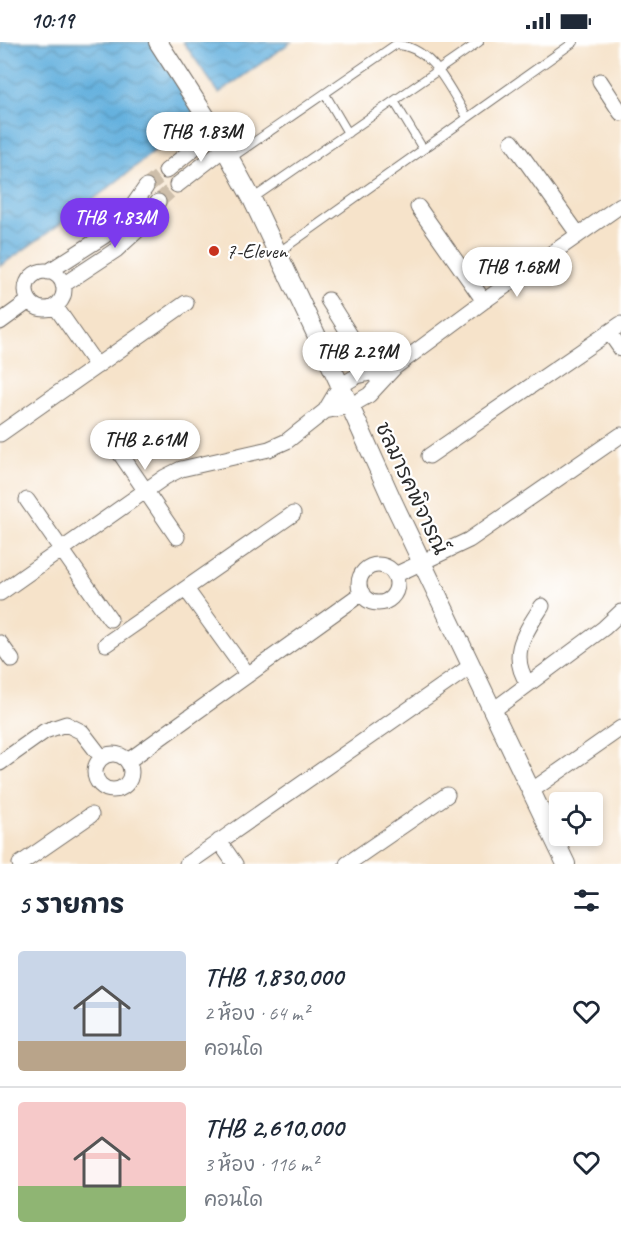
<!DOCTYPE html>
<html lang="th">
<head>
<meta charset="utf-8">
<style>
	body { margin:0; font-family:Caveat,"Playpen Sans Thai",sans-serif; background:#f2f2f3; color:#1f2937; height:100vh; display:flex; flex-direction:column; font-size:22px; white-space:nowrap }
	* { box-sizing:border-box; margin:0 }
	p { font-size:20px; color:#747a83 }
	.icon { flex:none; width:33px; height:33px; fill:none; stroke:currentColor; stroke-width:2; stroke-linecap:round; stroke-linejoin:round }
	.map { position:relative; height:822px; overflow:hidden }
	.details { display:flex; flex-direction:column; background:#fff; flex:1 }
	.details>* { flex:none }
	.buttons { position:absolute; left:549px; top:750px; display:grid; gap:12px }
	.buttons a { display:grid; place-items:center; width:54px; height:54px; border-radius:6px; background:#fff; box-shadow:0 3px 9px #0003; font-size:30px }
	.price { position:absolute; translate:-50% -51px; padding:0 14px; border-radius:21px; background:#fff; color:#222; font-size:20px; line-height:39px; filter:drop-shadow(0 2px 3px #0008) }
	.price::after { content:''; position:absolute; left:50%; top:36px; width:18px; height:14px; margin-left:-9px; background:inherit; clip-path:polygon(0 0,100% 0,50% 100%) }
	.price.current { background:#7c3aed; color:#fff }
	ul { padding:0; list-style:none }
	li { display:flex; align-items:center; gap:18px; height:150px; padding:0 18px }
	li+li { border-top:2px solid #e0e1e3 }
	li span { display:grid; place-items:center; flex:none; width:168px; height:120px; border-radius:6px; color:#555 }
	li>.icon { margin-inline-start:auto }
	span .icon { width:72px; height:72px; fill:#fffc; stroke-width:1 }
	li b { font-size:26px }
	h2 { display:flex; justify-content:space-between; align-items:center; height:72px; padding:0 18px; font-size:26px }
	.status { display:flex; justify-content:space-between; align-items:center; height:42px; padding:0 30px; background:#fff; direction:ltr }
	.status svg { height:16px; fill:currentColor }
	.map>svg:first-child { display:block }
	.water { fill:url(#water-waves); stroke:#486e84; stroke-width:1.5 }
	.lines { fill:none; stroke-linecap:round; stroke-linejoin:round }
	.minor-tunnel { stroke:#cdbeaa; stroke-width:15; stroke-dasharray:15 8; stroke-linecap:butt }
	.service-casing { stroke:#726b63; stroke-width:10 }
	.minor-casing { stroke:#726b63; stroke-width:17 }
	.tertiary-casing { stroke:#726b63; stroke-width:20 }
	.service { stroke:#fff; stroke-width:8 }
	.minor { stroke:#fff; stroke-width:15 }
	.tertiary { stroke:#fff; stroke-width:18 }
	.poi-dot { fill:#c8321e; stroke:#fff; stroke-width:2 }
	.labels { text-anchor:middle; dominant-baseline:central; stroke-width:4.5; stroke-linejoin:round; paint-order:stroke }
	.poi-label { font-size:21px; fill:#2b2b2b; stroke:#fff; text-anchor:start }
	.street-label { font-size:21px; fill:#2b2b2b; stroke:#fff }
</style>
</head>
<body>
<div class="status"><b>10:19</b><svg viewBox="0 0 49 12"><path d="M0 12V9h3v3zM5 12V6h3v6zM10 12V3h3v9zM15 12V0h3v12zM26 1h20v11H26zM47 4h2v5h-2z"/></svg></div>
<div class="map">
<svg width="621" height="822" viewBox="0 0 621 822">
	<defs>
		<pattern id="water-waves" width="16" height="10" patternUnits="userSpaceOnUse" patternTransform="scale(1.5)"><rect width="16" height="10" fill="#65b1de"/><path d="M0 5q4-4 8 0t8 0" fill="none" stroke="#5390b4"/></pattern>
	</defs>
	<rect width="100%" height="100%" fill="#fff"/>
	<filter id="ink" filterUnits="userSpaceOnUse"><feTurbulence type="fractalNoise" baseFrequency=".0167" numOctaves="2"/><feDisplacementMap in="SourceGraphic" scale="12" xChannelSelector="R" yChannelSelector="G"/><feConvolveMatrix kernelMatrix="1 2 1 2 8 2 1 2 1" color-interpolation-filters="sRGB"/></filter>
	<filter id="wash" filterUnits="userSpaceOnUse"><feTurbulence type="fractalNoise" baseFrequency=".008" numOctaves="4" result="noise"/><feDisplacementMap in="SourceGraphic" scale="24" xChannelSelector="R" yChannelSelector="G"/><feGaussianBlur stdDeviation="1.35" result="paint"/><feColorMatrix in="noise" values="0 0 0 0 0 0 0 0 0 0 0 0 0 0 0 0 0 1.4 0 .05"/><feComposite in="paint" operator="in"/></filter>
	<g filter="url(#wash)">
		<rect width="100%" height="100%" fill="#f6e3ca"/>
		<!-- water -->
		<path class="water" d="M 0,0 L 151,0 L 196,72 C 135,129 68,178 0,224 Z
			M 183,0 L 291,0 L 219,51 Z"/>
	</g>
	<g filter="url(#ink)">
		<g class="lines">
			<!-- minor-tunnel -->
			<path class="minor-tunnel" d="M 146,145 L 166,129
				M 158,160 L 177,143"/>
			<!-- service casing -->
			<g class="service-casing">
				<path id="service" d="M 325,52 L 348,91
					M 394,59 L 423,107
					M 231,116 L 395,3 C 432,3 450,48 467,75
					M 252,157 L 479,0
					M 279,210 L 574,0"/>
			</g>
			<!-- minor casing -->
			<g class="minor-casing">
				<path id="minor" d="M 600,39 L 621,71
					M 512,100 L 578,192
					M 166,129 L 215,89
					M 177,143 L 225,106
					M 418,165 L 484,259
					M26 248a19 19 0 1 1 38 0a19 19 0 1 1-38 0Z
					M 48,230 L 104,194 L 125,175 L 146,145
					M 63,243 L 116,208 L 139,187 L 158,160
					M 328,258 L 377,336
					M 55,264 L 97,324
					M 0,280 L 29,259
					M 609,290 L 621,307
					M 325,369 L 350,364 L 369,353 L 395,325 L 484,259 L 621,163
					M 0,392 L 186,261
					M 113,401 L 177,495
					M 429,414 L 621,282
					M 27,458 L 110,577
					M359 542a19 19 0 1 1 38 0a19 19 0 1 1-38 0Z
					M 395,533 L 469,498 L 621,393
					M 186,547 L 248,633
					M 0,551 L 165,435 L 181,427 L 269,407 L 287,399 L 325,369 L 340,344 L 357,334 L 395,325
					M 0,601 L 12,618
					M 106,602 L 293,472
					M 528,642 C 508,612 525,591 542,564
					M 492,669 L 604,586 L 621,570
					M95 730a18 18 0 1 1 36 0a18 18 0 1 1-36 0Z
					M 128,719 L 362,551
					M 0,721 L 45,689 L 66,682 L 82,690 L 102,716
					M 531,749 L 621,686
					M 219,799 L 235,822
					M 20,822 L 91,773
					M 187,822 L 471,624
					M 347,822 L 447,753"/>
			</g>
			<!-- tertiary casing -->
			<g class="tertiary-casing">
				<path id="tertiary" d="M 158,0 L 215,89 L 252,157 L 350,364 L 394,462 L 566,822"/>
			</g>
			<!-- service -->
			<use href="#service" class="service"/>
			<!-- minor -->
			<use href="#minor" class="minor"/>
			<!-- tertiary -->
			<use href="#tertiary" class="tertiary"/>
		</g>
	</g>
	<!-- markers -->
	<circle class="poi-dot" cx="214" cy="209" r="6"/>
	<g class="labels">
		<!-- poi labels -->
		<g class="poi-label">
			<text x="226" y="209">7-Eleven</text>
		</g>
		<!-- street labels -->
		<g class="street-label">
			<text transform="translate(412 446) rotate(65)">ชลมารคพิจารณ์</text>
		</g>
	</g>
</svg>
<div class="buttons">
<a><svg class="icon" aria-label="locate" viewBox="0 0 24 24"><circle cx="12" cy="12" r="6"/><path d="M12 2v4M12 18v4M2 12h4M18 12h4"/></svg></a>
</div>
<b class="price" style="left:201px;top:121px">THB 1.83M</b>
<b class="price current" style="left:115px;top:207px">THB 1.83M</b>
<b class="price" style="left:517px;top:256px">THB 1.68M</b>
<b class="price" style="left:357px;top:341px">THB 2.29M</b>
<b class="price" style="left:145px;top:429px">THB 2.61M</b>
</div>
<section class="details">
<h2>5 รายการ<svg class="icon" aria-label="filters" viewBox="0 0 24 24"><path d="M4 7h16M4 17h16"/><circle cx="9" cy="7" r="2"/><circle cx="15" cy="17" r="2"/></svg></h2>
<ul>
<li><span style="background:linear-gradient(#c9d6e8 75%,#b9a48a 0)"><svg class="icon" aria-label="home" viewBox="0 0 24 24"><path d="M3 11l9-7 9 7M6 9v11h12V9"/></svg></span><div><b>THB 1,830,000</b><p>2 ห้อง · 64 m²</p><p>คอนโด</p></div><svg class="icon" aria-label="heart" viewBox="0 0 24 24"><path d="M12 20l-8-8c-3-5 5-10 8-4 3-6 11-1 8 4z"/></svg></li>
<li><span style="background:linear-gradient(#f6c9c9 70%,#8fb573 0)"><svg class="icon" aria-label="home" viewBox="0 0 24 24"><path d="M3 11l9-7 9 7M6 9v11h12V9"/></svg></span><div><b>THB 2,610,000</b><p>3 ห้อง · 116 m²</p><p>คอนโด</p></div><svg class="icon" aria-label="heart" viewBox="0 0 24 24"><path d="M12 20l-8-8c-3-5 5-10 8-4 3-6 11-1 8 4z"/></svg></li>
</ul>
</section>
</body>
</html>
